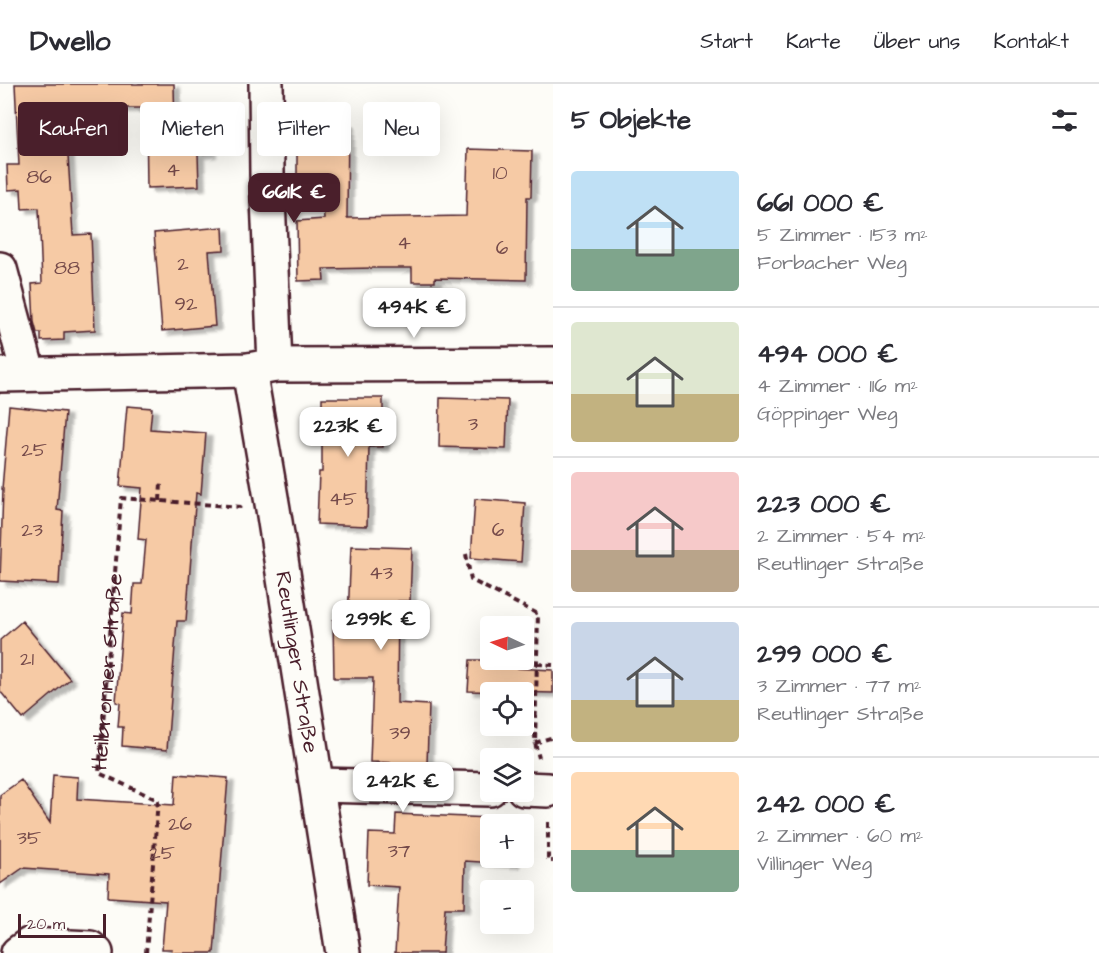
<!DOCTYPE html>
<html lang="de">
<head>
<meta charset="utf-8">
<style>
	body { margin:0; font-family:"Architects Daughter",sans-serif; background:#f2f2f3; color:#2b2b33; height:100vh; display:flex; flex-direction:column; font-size:22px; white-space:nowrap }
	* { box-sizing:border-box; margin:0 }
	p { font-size:20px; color:#7c7c81 }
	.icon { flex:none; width:33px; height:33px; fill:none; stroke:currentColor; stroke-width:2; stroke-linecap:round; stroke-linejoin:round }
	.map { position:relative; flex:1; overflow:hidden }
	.sheet { display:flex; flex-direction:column; background:#fff; width:546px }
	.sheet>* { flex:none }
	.top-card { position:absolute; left:18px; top:18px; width:444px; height:54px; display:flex; gap:12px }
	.needle { width:39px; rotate:274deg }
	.buttons { position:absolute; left:480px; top:532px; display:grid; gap:12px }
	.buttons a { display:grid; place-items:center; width:54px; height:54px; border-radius:6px; background:#fff; box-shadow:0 6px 24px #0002; font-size:30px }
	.scale { position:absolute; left:18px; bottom:15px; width:88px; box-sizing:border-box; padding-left:6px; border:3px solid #4a1f2b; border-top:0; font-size:16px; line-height:21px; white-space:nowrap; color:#4a1f2b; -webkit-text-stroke:4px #fdfcf7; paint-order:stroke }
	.price { position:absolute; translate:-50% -51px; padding:0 14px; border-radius:12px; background:#fff; color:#222; font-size:20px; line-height:39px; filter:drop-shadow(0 2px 3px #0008) }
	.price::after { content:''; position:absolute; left:50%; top:36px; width:18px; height:14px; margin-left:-9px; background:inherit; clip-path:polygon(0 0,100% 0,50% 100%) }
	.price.on { background:#4a1f2b; color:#fff }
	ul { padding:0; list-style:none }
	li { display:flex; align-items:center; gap:18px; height:150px; padding:0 18px }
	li+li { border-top:2px solid #e1e1e2 }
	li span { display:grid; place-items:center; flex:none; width:168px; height:120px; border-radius:6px; color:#555 }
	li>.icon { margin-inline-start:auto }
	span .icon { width:72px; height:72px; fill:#fffc; stroke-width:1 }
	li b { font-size:26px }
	h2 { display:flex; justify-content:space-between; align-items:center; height:72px; padding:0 18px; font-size:26px }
	.chip { padding:0 21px; border-radius:6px; background:#fff; box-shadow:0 6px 24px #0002; font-size:21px; line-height:54px }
	.chip.on { background:#4a1f2b; color:#fff }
	header { display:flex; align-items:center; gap:36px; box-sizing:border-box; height:84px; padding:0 30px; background:#fff; border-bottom:2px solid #e1e1e2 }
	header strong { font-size:28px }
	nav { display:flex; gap:33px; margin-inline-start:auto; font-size:21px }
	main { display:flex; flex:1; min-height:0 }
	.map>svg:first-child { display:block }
	.building { fill:#f6caa5; stroke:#4a1f2b; stroke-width:1.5; filter:url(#shadow) }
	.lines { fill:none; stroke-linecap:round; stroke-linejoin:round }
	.minor-casing { stroke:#4a1f2b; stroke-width:38 }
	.path { stroke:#4a1f2b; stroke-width:4; stroke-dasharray:6 4.5; stroke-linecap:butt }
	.minor { stroke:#fdfcf7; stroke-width:33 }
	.labels { text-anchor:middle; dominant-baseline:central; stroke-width:4.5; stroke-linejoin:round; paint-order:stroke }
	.number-label { font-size:20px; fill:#754a4a }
	.street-label { font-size:22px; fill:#4a1f2b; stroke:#fdfcf7 }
</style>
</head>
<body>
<header>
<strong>Dwello</strong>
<nav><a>Start</a><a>Karte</a><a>Über uns</a><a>Kontakt</a></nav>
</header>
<main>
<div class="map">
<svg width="553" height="869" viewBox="0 0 553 869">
	<defs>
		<filter id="shadow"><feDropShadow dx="6" dy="4" stdDeviation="1.5" flood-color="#0004"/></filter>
	</defs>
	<rect width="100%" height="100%" fill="#fdfcf7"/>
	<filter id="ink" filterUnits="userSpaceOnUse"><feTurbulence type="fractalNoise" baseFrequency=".0167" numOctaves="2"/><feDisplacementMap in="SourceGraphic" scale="12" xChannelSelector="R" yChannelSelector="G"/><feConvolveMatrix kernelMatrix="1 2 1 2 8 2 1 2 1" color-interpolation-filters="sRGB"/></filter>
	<g filter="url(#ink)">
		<!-- building -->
		<path class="building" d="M 15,0 L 174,0 L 175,48 L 209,47 L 210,69 L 198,70 L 199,102 L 147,104 L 146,24 L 96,24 L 96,26 L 65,24 L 73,151 L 91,150 L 95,246 L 64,248 L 64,256 L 41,257 L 41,249 L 37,249 L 34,238 L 32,200 L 42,199 L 39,124 L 22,125 L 21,105 L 8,106 L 7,81 L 19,81 Z
			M 297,39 L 348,39 L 347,134 L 466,132 L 468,65 L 532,67 L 531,113 L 527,113 L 526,196 L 435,194 L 435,198 L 412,198 L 412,184 L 375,184 L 323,185 L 324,196 L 298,197 L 297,137 L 324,135 L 322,99 L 297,100 Z
			M 223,143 L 224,166 L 209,167 L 215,242 L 162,247 L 154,149 Z
			M 322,314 L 383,314 L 383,363 L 369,363 L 367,442 L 317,440 L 319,388 L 322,388 Z
			M 440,314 L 508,316 L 506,365 L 439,363 Z
			M 9,322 L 65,328 L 57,426 L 63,427 L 59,500 L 0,497 L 3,405 L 2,405 Z
			M 127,322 L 152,324 L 150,345 L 206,349 L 201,410 L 196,409 L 186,537 L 177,537 L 167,666 L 122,662 L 123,643 L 118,643 L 120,619 L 116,618 L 123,529 L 132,530 L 134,500 L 142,500 L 146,456 L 138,455 L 142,404 L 120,402 Z
			M 475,415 L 525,419 L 521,478 L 471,474 Z
			M 351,462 L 412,464 L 410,517 L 398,517 L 397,619 L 429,621 L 427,680 L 370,678 L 373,594 L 334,594 L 333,536 L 348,535 Z
			M 22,537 L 70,595 L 23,635 L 0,607 L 0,556 Z
			M 470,576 L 513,576 L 513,584 L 553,586 L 553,609 L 468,607 Z
			M 176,690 L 228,694 L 214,869 L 171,869 L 172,865 L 162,865 L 166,817 L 108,813 L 109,790 L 23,784 L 0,800 L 0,711 L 21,696 L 50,739 L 53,691 L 78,693 L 77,715 L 174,721 Z
			M 396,730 L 515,735 L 515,741 L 490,741 L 490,774 L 513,774 L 513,780 L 465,777 L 464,824 L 445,824 L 442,869 L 395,869 L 399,803 L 367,801 L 369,749 L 395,750 Z"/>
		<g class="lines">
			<!-- minor casing -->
			<g class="minor-casing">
				<g id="minor">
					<path d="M 266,0 L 267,90 L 275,281"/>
					<path d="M 0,185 L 28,289"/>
					<path id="s2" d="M 249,286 L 273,425 L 343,869"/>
					<path d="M 0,291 L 249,286 L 275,281 L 553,280"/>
					<path d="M 317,701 L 490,705"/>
					<path d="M 524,705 L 548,706"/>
					<path d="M 18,869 L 29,861 L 90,864 L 96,869"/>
				</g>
			</g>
			<!-- path -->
			<g class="path">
				<path d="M 160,417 L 161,399"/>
				<path d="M 466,470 L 471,496 L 538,530 L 535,659 L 539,674"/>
				<path d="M 537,580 L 553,581"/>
				<path d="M 535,659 L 553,653"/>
				<path d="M 548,738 L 548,777 L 553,777"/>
				<path id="s1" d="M 146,869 L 158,716 L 99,689 L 121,414 L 242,423"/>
			</g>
			<!-- minor -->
			<use href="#minor" class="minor"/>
		</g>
	</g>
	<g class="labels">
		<!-- number labels -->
		<g class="number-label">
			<text x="173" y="86">4</text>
			<text x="500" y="89">10</text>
			<text x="39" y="93">86</text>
			<text x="404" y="159">4</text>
			<text x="502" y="164">6</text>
			<text x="183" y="180">2</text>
			<text x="67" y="184">88</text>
			<text x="186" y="220">92</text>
			<text x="473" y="340">3</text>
			<text x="34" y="366">25</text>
			<text x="343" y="415">45</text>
			<text x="32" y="446">23</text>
			<text x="498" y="446">6</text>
			<text x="381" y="489">43</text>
			<text x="27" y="575">21</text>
			<text x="400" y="649">39</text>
			<text x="180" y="740">26</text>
			<text x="29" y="754">35</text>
			<text x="399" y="767">37</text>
			<text x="162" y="769">25</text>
		</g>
		<!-- street labels -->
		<g class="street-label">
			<text stroke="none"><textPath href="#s2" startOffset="296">Reutlinger Straße</textPath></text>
			<text stroke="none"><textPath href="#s1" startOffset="320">Heilbronner Straße</textPath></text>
		</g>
	</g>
</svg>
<div class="buttons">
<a><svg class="needle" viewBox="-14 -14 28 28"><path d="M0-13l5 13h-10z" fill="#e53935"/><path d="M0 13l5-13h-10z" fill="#7c7c81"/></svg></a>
<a><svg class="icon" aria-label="locate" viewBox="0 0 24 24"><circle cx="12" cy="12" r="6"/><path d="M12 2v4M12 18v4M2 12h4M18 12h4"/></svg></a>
<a><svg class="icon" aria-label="layers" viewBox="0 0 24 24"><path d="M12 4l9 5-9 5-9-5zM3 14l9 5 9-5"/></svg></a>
<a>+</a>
<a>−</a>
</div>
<div class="scale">20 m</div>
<b class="price on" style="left:294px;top:140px">661K €</b>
<b class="price" style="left:414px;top:255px">494K €</b>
<b class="price" style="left:348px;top:374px">223K €</b>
<b class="price" style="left:381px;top:567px">299K €</b>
<b class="price" style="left:403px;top:729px">242K €</b>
<div class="top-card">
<a class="chip on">Kaufen</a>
<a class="chip">Mieten</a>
<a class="chip">Filter</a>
<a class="chip">Neu</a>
</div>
</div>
<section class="sheet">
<h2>5 Objekte<svg class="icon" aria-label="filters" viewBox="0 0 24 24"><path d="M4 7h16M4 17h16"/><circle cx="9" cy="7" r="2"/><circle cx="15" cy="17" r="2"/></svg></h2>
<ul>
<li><span style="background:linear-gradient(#bfe0f5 65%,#7fa58c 0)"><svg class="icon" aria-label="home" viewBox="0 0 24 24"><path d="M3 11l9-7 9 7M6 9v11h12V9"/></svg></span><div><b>661 000 €</b><p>5 Zimmer · 153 m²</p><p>Forbacher Weg</p></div></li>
<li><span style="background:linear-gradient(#dfe7d0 60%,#c2b280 0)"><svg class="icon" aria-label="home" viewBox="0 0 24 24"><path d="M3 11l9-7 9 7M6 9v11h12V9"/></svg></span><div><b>494 000 €</b><p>4 Zimmer · 116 m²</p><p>Göppinger Weg</p></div></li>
<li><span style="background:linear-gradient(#f6c9c9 65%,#b9a48a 0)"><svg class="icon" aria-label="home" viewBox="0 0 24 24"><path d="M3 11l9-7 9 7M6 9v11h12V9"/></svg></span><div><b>223 000 €</b><p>2 Zimmer · 54 m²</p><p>Reutlinger Straße</p></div></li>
<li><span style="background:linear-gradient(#c9d6e8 65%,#c2b280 0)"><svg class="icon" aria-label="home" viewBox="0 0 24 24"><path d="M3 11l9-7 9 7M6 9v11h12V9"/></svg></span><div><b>299 000 €</b><p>3 Zimmer · 77 m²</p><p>Reutlinger Straße</p></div></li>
<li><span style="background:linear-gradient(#ffd9b3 65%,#7fa58c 0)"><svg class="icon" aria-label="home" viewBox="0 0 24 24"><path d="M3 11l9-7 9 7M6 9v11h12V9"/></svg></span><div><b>242 000 €</b><p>2 Zimmer · 60 m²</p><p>Villinger Weg</p></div></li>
</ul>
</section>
</main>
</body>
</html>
